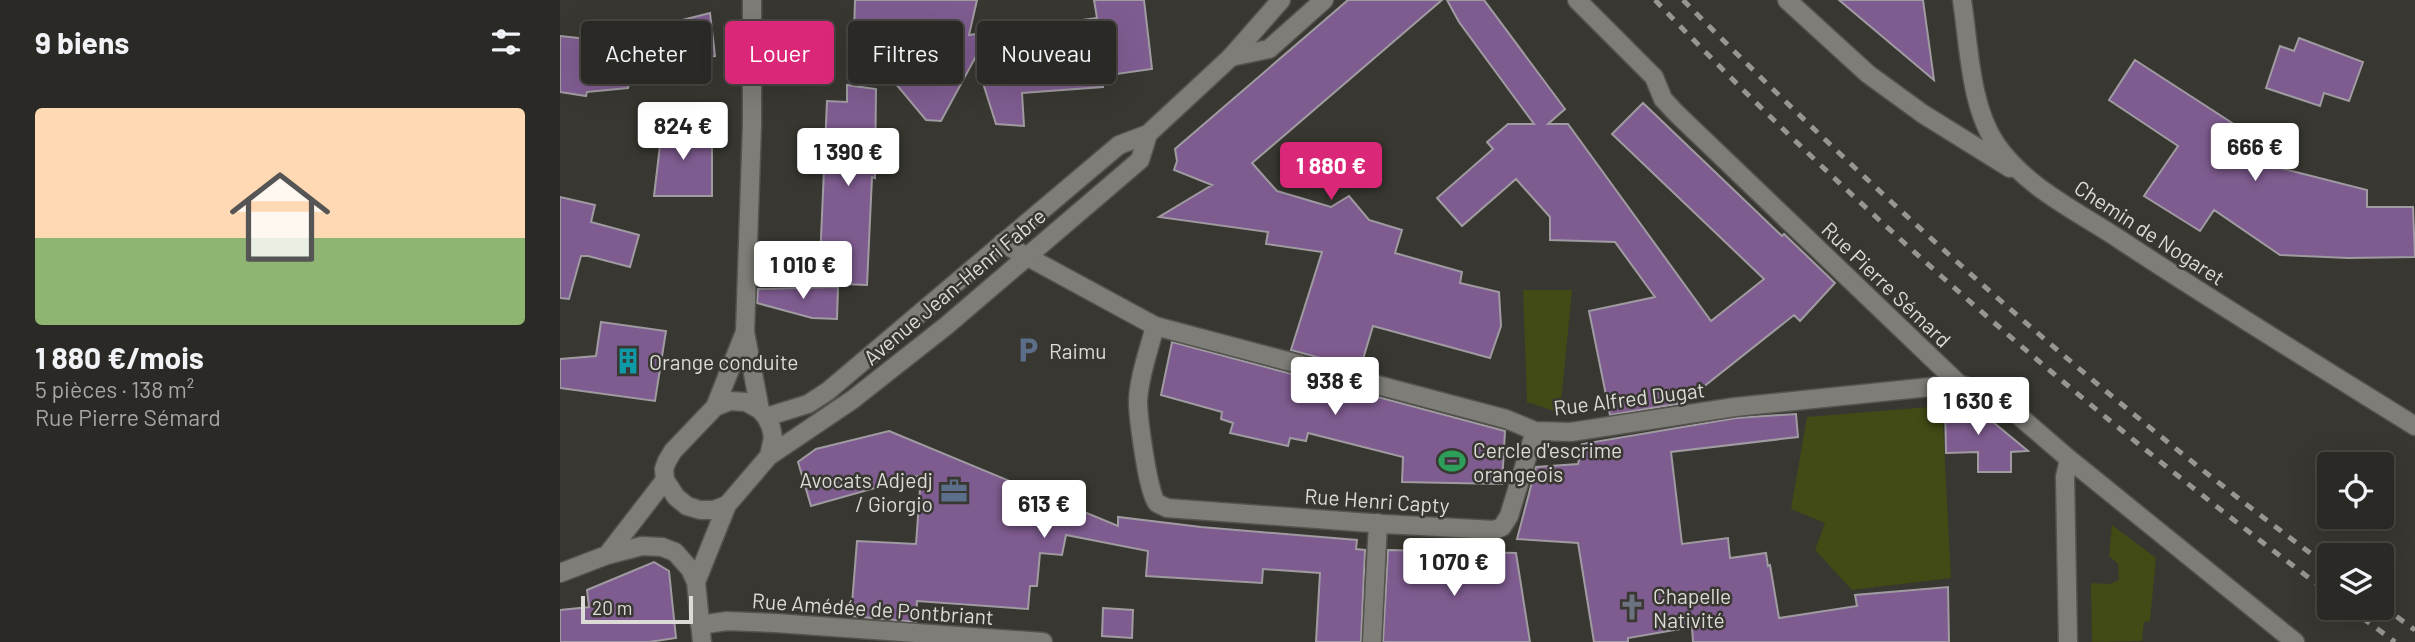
<!DOCTYPE html>
<html lang="fr">
<head>
<meta charset="utf-8">
<style>
	body { margin:0; font-family:Barlow,sans-serif; background:#373532; color:#f1f3f6; height:100vh; display:flex; flex-direction:column; font-size:26px; white-space:nowrap }
	* { box-sizing:border-box; margin:0 }
	p { font-size:23px; color:#a6a6a7 }
	.icon { flex:none; width:38px; height:38px; fill:none; stroke:currentColor; stroke-width:2; stroke-linecap:round; stroke-linejoin:round }
	.map { position:relative; flex:1; overflow:hidden }
	.details { display:flex; flex-direction:column; background:#2b2925; width:560px }
	.details>* { flex:none }
	.top-card { position:absolute; left:21px; top:21px; width:665px; height:63px; display:flex; gap:14px }
	.buttons { position:absolute; left:1757px; top:452px; display:grid; gap:14px }
	.buttons a { display:grid; place-items:center; width:77px; height:77px; border-radius:7px; background:#2b2925; box-shadow:0 7px 28px #0002,0 0 0 2px #474542; font-size:35px }
	.scale { position:absolute; left:21px; bottom:18px; width:112px; box-sizing:border-box; padding-left:7px; border:4px solid #dddbd8; border-top:0; font-size:19px; line-height:24px; white-space:nowrap; color:#dddbd8; -webkit-text-stroke:5px #393731; paint-order:stroke }
	.price { position:absolute; translate:-50% -60px; padding:0 16px; border-radius:7px; background:#fff; color:#222; font-size:23px; line-height:46px; filter:drop-shadow(0 2px 4px #0008) }
	.price::after { content:''; position:absolute; left:50%; top:42px; width:21px; height:16px; margin-left:-10px; background:inherit; clip-path:polygon(0 0,100% 0,50% 100%) }
	.price.active { background:#db2777; color:#fff }
	ul { padding:0; list-style:none }
	li { display:grid; align-content:center; gap:14px; height:371px; padding:0 35px }
	li+li { border-top:2px solid #474542 }
	li span { display:grid; place-items:center; height:217px; border-radius:7px; color:#555 }
	li>.icon { margin-inline-start:auto }
	span .icon { width:126px; height:126px; fill:#fffc; stroke-width:1 }
	li b { font-size:30px }
	h2 { display:flex; justify-content:space-between; align-items:center; height:84px; padding:0 35px; font-size:30px }
	.tag { padding:0 24px; border-radius:7px; background:#2b2925; box-shadow:0 7px 28px #0002,0 0 0 2px #474542; font-size:24px; line-height:63px }
	.tag.active { background:#db2777; color:#fff }
	main { display:flex; flex:1; min-height:0 }
	.map>svg:first-child { display:block }
	.green { fill:#424a15 }
	.building { fill:#7f5c90; stroke:#9f9ba1; stroke-width:2 }
	.lines { fill:none; stroke-linecap:round; stroke-linejoin:round }
	.minor-casing { stroke:#55534e; stroke-width:21 }
	.secondary-casing { stroke:#55534e; stroke-width:21 }
	.minor { stroke:#7f7d77; stroke-width:18 }
	.secondary { stroke:#7f7d77; stroke-width:18 }
	.rail { stroke:#989692; stroke-width:5; stroke-dasharray:9 9; stroke-linecap:butt }
	.labels { text-anchor:middle; dominant-baseline:central; stroke-width:5; stroke-linejoin:round; paint-order:stroke }
	.street-label { font-size:21px; fill:#dddbd8; stroke:#393731 }
	.poi-label { font-size:21px; fill:#dddbd8; stroke:#393731; text-anchor:start }
</style>
</head>
<body>
<main>
<section class="details">
<h2>9 biens<svg class="icon" aria-label="filters" viewBox="0 0 24 24"><path d="M4 7h16M4 17h16"/><circle cx="9" cy="7" r="2"/><circle cx="15" cy="17" r="2"/></svg></h2>
<ul>
<li><span style="background:linear-gradient(#ffd9b3 60%,#8fb573 0)"><svg class="icon" aria-label="home" viewBox="0 0 24 24"><path d="M3 11l9-7 9 7M6 9v11h12V9"/></svg></span><div><b>1 880 €/mois</b><p>5 pièces · 138 m²</p><p>Rue Pierre Sémard</p></div></li>
</ul>
</section>
<div class="map">
<svg width="1855" height="642" viewBox="0 0 1855 642">
	<rect width="100%" height="100%" fill="#393731"/>
	<!-- green -->
	<path class="green" d="M 963,290 L 1012,290 L 1000,413 L 967,402 Z
		M 1382,406 L 1391,578 L 1292,590 L 1255,550 L 1265,523 L 1231,509 L 1247,417 Z
		M 1552,525 L 1596,558 L 1590,621 L 1584,622 L 1582,641 L 1532,642 L 1531,583 L 1550,584 L 1559,580 L 1558,564 L 1549,556 Z"/>
	<!-- building -->
	<path class="building" d="M 295,0 L 417,0 L 409,35 L 537,18 L 534,0 L 584,0 L 592,69 L 542,76 L 543,87 L 462,93 L 464,126 L 436,124 L 415,58 L 381,121 L 366,120 L 294,34 Z
		M 788,0 L 882,0 L 692,163 L 717,191 L 771,207 L 789,196 L 809,220 L 842,230 L 835,253 L 902,272 L 900,283 L 939,292 L 941,326 L 930,358 L 813,326 L 800,369 L 731,350 L 762,252 L 706,244 L 708,232 L 599,217 L 652,185 L 614,170 L 617,161 L 615,149 Z
		M 887,0 L 924,0 L 1005,109 L 988,124 L 1008,124 L 1151,321 L 1204,279 L 1052,134 L 1083,103 L 1222,236 L 1224,234 L 1275,283 L 1240,321 L 1234,315 L 1123,403 L 1050,415 L 1029,311 L 1095,297 L 1055,242 L 990,240 L 990,217 L 956,179 L 902,226 L 877,198 L 933,149 L 927,142 L 948,124 L 974,124 L 899,22 Z
		M 1279,0 L 1363,0 L 1374,80 Z
		M 150,13 L 155,56 L 110,60 L 114,22 Z
		M 82,34 L 68,88 L 27,92 L 26,96 L 0,92 L 0,36 L 38,40 Z
		M 1739,38 L 1803,62 L 1789,101 L 1764,93 L 1760,106 L 1706,88 L 1720,46 L 1734,51 Z
		M 1575,60 L 1720,154 L 1712,166 L 1807,190 L 1807,207 L 1853,207 L 1855,257 L 1788,258 L 1720,255 L 1654,210 L 1640,231 L 1584,196 L 1618,146 L 1549,100 Z
		M 287,85 L 316,89 L 315,178 L 312,177 L 307,285 L 259,283 L 267,101 L 287,102 Z
		M 135,118 L 135,146 L 152,146 L 152,196 L 94,196 L 103,120 Z
		M 0,197 L 35,205 L 31,222 L 79,235 L 70,267 L 28,256 L 21,256 L 9,299 L 0,298 Z
		M 278,287 L 277,319 L 252,318 L 197,303 L 198,289 Z
		M 41,322 L 106,331 L 95,401 L 0,388 L 0,359 L 36,356 Z
		M 612,342 L 945,431 L 942,484 L 842,482 L 843,457 L 748,433 L 746,441 L 730,438 L 728,446 L 670,433 L 673,423 L 661,419 L 662,412 L 601,395 Z
		M 1405,399 L 1468,451 L 1451,452 L 1451,472 L 1418,472 L 1418,452 L 1386,453 L 1385,402 Z
		M 1236,414 L 1238,437 L 1111,452 L 1122,544 L 1168,538 L 1170,558 L 1206,553 L 1208,566 L 1210,565 L 1219,618 L 1297,606 L 1295,595 L 1388,587 L 1389,642 L 1133,642 L 1132,627 L 1068,638 L 1068,642 L 1034,642 L 1018,543 L 957,539 L 976,467 L 1018,464 L 1022,444 L 1176,418 Z
		M 329,431 L 558,526 L 558,517 L 641,527 L 797,540 L 796,549 L 805,550 L 801,642 L 756,642 L 760,573 L 703,569 L 702,583 L 586,576 L 588,551 L 506,535 L 502,555 L 480,553 L 477,586 L 470,586 L 468,609 L 357,601 L 356,622 L 291,616 L 297,541 L 356,544 L 361,475 L 251,506 L 238,462 L 256,449 Z
		M 828,550 L 956,553 L 970,642 L 823,642 Z
		M 94,562 L 109,571 L 116,638 L 89,642 L 0,642 L 0,610 L 29,607 L 27,590 Z
		M 543,608 L 573,610 L 572,638 L 542,636 Z"/>
	<g class="lines">
		<!-- minor casing -->
		<g class="minor-casing">
			<path id="minor" d="M 1017,0 L 1094,77 L 1103,99 L 1116,113 L 1399,384 L 1438,398 L 1509,459 L 1735,642
				M 1227,0 L 1308,74 L 1363,114 L 1450,168
				M 1402,0 C 1409,45 1410,106 1436,144 C 1466,188 1519,212 1562,241 C 1659,305 1757,365 1855,426
				M 671,57 L 709,49 L 764,0
				M 442,243 L 595,326 L 946,419 L 975,431 L 1011,432 L 1175,407 L 1399,384
				M 595,326 C 589,350 579,376 578,401 C 578,416 588,495 597,503 C 600,505 603,506 607,508 L 824,524 L 934,530 L 942,527 L 949,516 L 975,431
				M 140,625 L 167,621 L 215,623 L 483,642
				M 812,642 L 818,523
				M 1508,642 L 1505,477 L 1509,459"/>
		</g>
		<!-- secondary casing -->
		<g class="secondary-casing">
			<path id="secondary" d="M 192,0 L 192,125 L 185,332 L 200,410
				M 170,401 L 186,402 L 200,410 L 206,417 L 211,427 L 213,438 L 209,456 L 167,505 L 154,510 L 140,510 L 127,506 L 116,497 L 105,480 L 104,469 L 107,461 L 113,451 L 155,407 Z
				M 155,407 L 185,332
				M 206,417 L 248,404 L 268,391 L 559,145 L 588,134 L 671,57 L 721,0
				M 209,456 L 292,400 L 386,326 L 580,160 L 588,134
				M 47,555 L 105,480
				M 0,573 L 47,555 L 82,546 L 102,547 L 115,552 L 130,569 L 136,582 L 142,642
				M 136,582 L 167,505"/>
		</g>
		<!-- minor -->
		<use href="#minor" class="minor"/>
		<!-- secondary -->
		<use href="#secondary" class="secondary"/>
		<!-- rail -->
		<path class="rail" d="M 1095,0 C 1302,217 1530,413 1769,593
			M 1123,0 C 1325,204 1538,396 1769,567
			M 1822,606 L 1855,630
			M 1788,607 L 1835,642"/>
	</g>
	<!-- icons -->
	<defs>
		<g id="parking-bare" transform="scale(2.1)"><path d="M-3.5-5.5H1a3.5 3.5 0 0 1 0 7H-1V5.5H-3.5ZM-1-3.4V-.6H.8a1.4 1.4 0 0 0 0-2.8Z" fill="#5c6f8a" stroke="#393731" stroke-width="2.5" paint-order="stroke"/></g>
		<g id="building-bare" transform="scale(2.1)"><path d="M-4-6H4V6H1V3H-1V6H-4ZM-2.5-4.3h1.7v1.8h-1.7ZM.8-4.3h1.7v1.8H.8ZM-2.5-1h1.7V.8h-1.7ZM.8-1h1.7V.8H.8Z" fill="#0f9aa8" stroke="#393731" stroke-width="2.5" paint-order="stroke"/></g>
		<g id="stadium-bare" transform="scale(2.1)"><path d="M0-5a6.5 5 0 1 0 0 10a6.5 5 0 1 0 0-10ZM-3.5-1.8h7v3.6h-7Z" fill="#2e9e5b" stroke="#393731" stroke-width="2.5" paint-order="stroke"/></g>
		<g id="office-bare" transform="scale(2.1)"><path d="M-6-3h4V-5.5h4V-3h4V5H-6ZM-1-4.5V-3h2v-1.5ZM-6 0V1H6V0Z" fill="#5c6f8a" stroke="#393731" stroke-width="2.5" paint-order="stroke"/></g>
		<g id="church-bare" transform="scale(2.1)"><path d="M-1.2-6h2.4v3.5h3.3v2.4h-3.3V6h-2.4V-.1h-3.3v-2.4h3.3Z" fill="#6b7280" stroke="#393731" stroke-width="2.5" paint-order="stroke"/></g>
	</defs>
	<g fill-rule="evenodd">
		<use href="#parking-bare" x="468" y="350"/>
		<use href="#building-bare" x="68" y="361"/>
		<use href="#stadium-bare" x="892" y="461"/>
		<use href="#office-bare" x="394" y="491"/>
		<use href="#church-bare" x="1072" y="607"/>
	</g>
	<g class="labels">
		<!-- street labels -->
		<g class="street-label">
			<text transform="translate(1590 232) rotate(33)">Chemin de Nogaret</text>
			<text transform="translate(1327 284) rotate(44)">Rue Pierre Sémard</text>
			<text transform="translate(394 286) rotate(-40)">Avenue Jean-Henri Fabre</text>
			<text transform="translate(1069 398) rotate(-7)">Rue Alfred Dugat</text>
			<text transform="translate(817 500) rotate(4)">Rue Henri Capty</text>
			<text transform="translate(313 608) rotate(4)">Rue Amédée de Pontbriant</text>
		</g>
		<!-- poi labels -->
		<g class="poi-label">
			<text x="489" y="350">Raimu</text>
			<text x="89" y="361">Orange conduite</text>
			<text x="913" y="449">Cercle d'escrime<tspan x="913" dy="24">orangeois</tspan></text>
			<text x="373" y="479" text-anchor="end">Avocats Adjedj<tspan x="373" dy="24">/ Giorgio</tspan></text>
			<text x="1093" y="595">Chapelle<tspan x="1093" dy="24">Nativité</tspan></text>
		</g>
	</g>
</svg>
<div class="buttons">
<a><svg class="icon" aria-label="locate" viewBox="0 0 24 24"><circle cx="12" cy="12" r="6"/><path d="M12 2v4M12 18v4M2 12h4M18 12h4"/></svg></a>
<a><svg class="icon" aria-label="layers" viewBox="0 0 24 24"><path d="M12 4l9 5-9 5-9-5zM3 14l9 5 9-5"/></svg></a>
</div>
<div class="scale">20 m</div>
<b class="price" style="left:123px;top:162px">824 €</b>
<b class="price" style="left:1695px;top:183px">666 €</b>
<b class="price" style="left:288px;top:188px">1 390 €</b>
<b class="price active" style="left:771px;top:202px">1 880 €</b>
<b class="price" style="left:243px;top:301px">1 010 €</b>
<b class="price" style="left:775px;top:417px">938 €</b>
<b class="price" style="left:1418px;top:437px">1 630 €</b>
<b class="price" style="left:484px;top:540px">613 €</b>
<b class="price" style="left:894px;top:598px">1 070 €</b>
<div class="top-card">
<a class="tag">Acheter</a>
<a class="tag active">Louer</a>
<a class="tag">Filtres</a>
<a class="tag">Nouveau</a>
</div>
</div>
</main>
</body>
</html>
